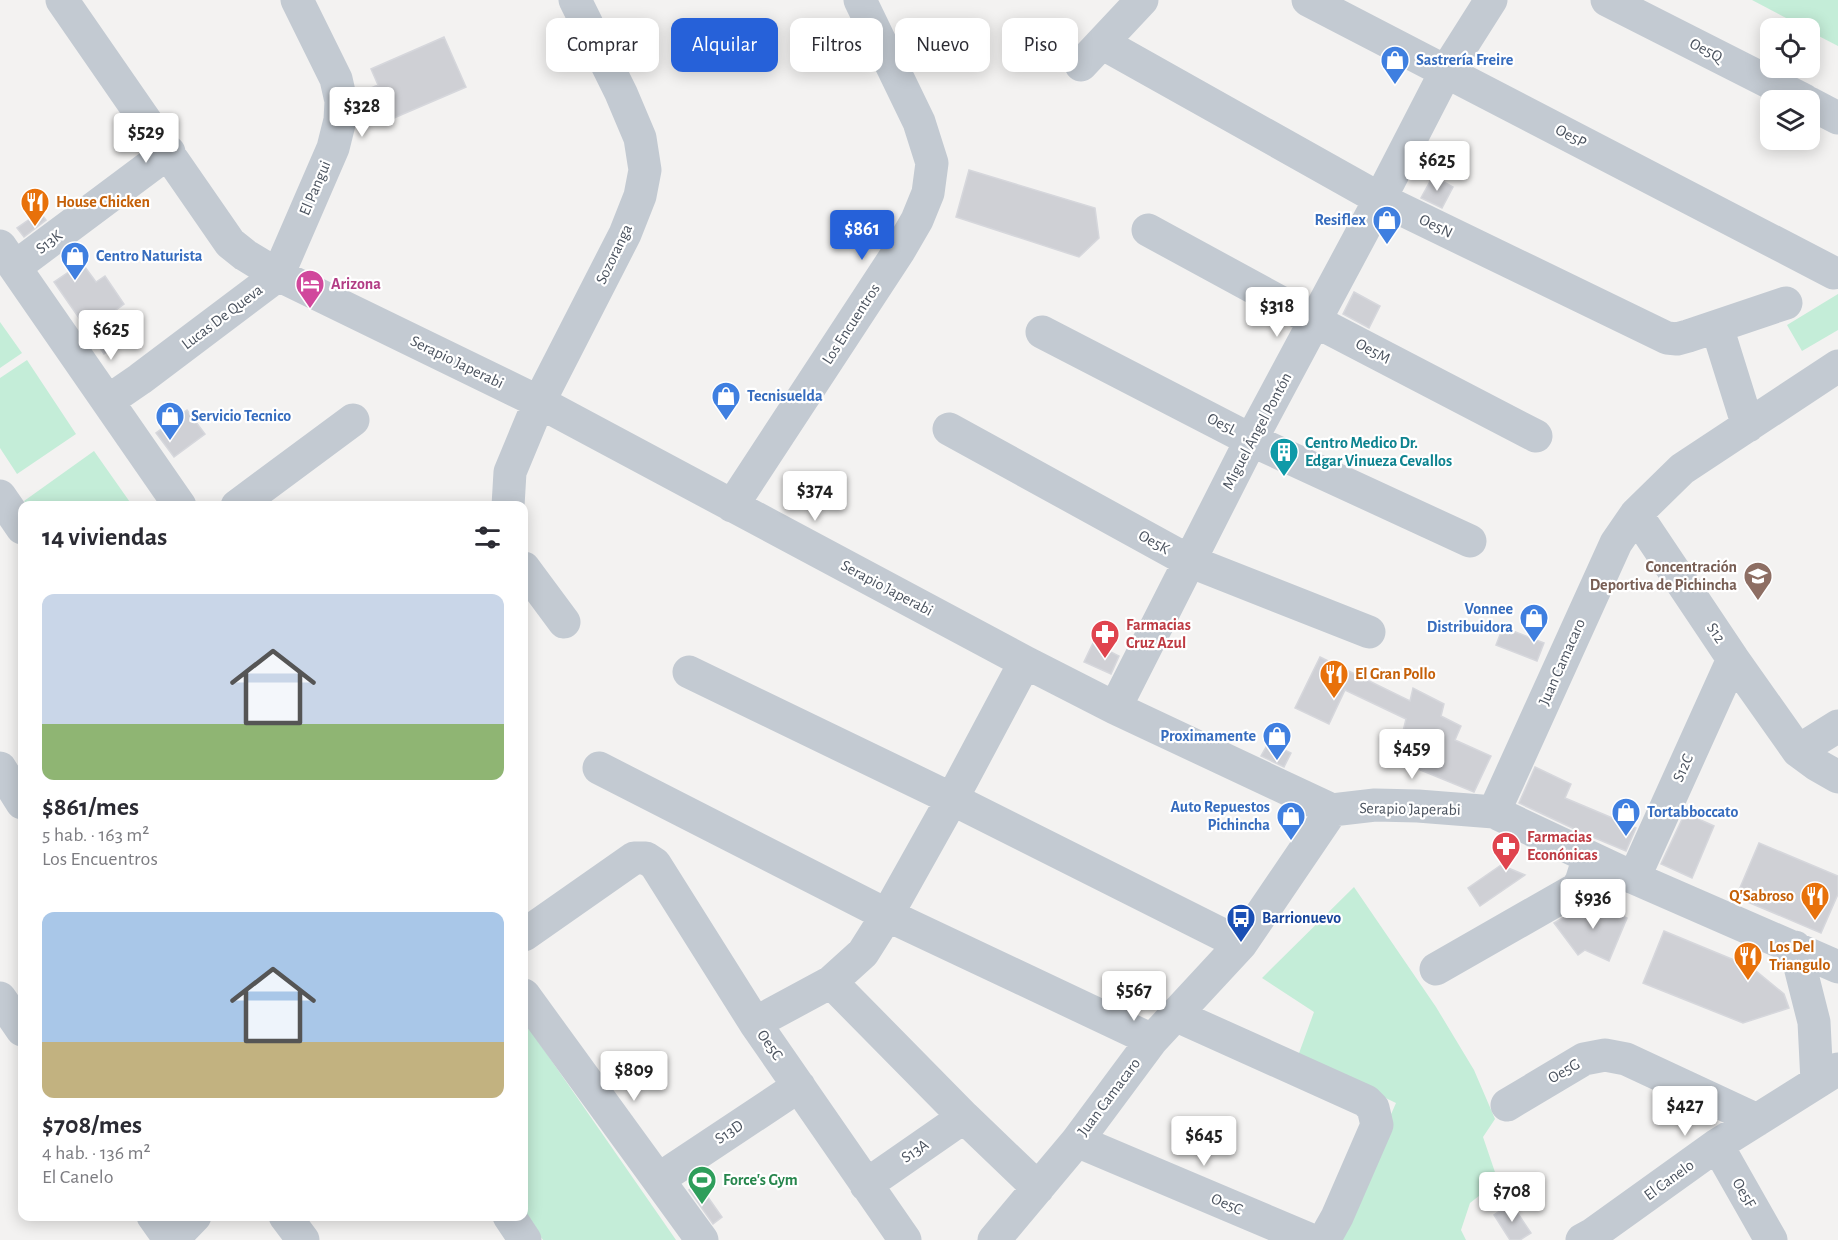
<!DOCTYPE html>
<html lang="es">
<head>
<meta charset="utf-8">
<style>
	body { margin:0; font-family:"Alegreya Sans",sans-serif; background:#f2f2f3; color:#2b2b33; height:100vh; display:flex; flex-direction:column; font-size:22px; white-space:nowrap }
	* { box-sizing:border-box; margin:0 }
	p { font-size:20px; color:#7c7c81 }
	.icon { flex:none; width:33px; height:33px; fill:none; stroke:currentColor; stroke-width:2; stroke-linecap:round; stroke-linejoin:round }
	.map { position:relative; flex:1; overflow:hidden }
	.sheet { position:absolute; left:18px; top:501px; width:510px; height:720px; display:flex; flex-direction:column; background:#fff; border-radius:12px; box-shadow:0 3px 15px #0003 }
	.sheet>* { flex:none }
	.guide { position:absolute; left:546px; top:18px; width:570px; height:54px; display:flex; gap:12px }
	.tools { position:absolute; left:1760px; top:18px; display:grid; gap:12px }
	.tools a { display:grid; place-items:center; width:60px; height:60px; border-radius:12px; background:#fff; box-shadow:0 3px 15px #0003; font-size:30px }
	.price { position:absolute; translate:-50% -51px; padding:0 14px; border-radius:6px; background:#fff; color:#222; font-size:20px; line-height:39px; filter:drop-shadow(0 2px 3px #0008) }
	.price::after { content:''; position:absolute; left:50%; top:36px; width:18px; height:14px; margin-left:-9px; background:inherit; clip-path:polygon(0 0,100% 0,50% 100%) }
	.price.active { background:#2661d9; color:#fff }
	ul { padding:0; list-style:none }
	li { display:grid; align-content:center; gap:12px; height:318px; padding:0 24px }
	li span { display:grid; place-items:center; height:186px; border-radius:12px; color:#555 }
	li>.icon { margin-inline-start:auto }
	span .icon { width:108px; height:108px; fill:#fffc; stroke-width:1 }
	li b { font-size:26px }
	h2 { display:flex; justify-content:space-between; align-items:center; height:72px; padding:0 24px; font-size:26px }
	.pill { padding:0 21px; border-radius:12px; background:#fff; box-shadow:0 3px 15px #0003; font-size:21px; line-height:54px }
	.pill.active { background:#2661d9; color:#fff }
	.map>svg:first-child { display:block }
	.green { fill:#c4edd8 }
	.building { fill:#cfd0d5; stroke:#d6d7dc; stroke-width:1.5 }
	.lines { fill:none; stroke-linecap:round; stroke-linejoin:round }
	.minor { stroke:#c3cad2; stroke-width:33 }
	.labels { text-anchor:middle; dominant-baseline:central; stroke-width:4.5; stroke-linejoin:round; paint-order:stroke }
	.street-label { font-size:16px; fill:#4a525e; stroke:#fff }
	.shop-label { font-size:16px; font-weight:bold; fill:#366cbe; stroke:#fff; text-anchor:start }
	.food-label { font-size:16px; font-weight:bold; fill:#c56008; stroke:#fff; text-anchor:start }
	.hotel-label { font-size:16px; font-weight:bold; fill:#b23c85; stroke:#fff; text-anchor:start }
	.culture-label { font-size:16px; font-weight:bold; fill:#0d838f; stroke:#fff; text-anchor:start }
	.education-label { font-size:16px; font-weight:bold; fill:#785e54; stroke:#fff; text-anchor:end }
	.health-label { font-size:16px; font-weight:bold; fill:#be3a42; stroke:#fff; text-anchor:start }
	.transit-label { font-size:16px; font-weight:bold; fill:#164399; stroke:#fff; text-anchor:start }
	.leisure-label { font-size:16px; font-weight:bold; fill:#27864d; stroke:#fff; text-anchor:start }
</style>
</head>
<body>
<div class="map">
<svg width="1838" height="1240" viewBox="0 0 1838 1240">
	<rect width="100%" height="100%" fill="#f3f2f1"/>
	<!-- green -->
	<path class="green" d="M 1752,0 L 1838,0 L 1838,46 L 1809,31 L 1809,28 L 1805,28 Z
		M 1838,294 L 1838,330 L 1802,351 L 1787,325 Z
		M 0,322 L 22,353 L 0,368 Z
		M 27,360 L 76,434 L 17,474 L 0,448 L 0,378 Z
		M 94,451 L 132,505 L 27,505 L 24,501 Z
		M 1354,887 L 1436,1007 L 1474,1070 L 1495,1119 L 1483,1137 L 1498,1181 L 1470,1203 L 1461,1230 L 1466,1240 L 1336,1240 L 1396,1103 L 1298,1056 L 1314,1012 L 1262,978 Z
		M 524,1021 L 676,1240 L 543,1240 L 524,1213 Z"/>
	<!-- building -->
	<path class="building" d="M 444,37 L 466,87 L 394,118 L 389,107 L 371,115 L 362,92 L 378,85 L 371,69 Z
		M 969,170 L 1095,208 L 1099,238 L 1079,257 L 956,217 Z
		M 1433,176 L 1453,187 L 1442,208 L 1421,198 Z
		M 40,212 L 46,220 L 24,237 L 17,228 Z
		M 82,263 L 96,282 L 105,276 L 124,304 L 108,316 L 124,340 L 104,354 L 54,282 Z
		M 1354,292 L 1380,306 L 1369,328 L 1343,314 Z
		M 187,410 L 205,434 L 174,457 L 156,433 Z
		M 1503,627 L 1544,643 L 1537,661 L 1496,645 Z
		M 1093,643 L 1119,656 L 1111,674 L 1084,662 Z
		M 1320,657 L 1410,701 L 1413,688 L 1444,704 L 1441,716 L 1461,726 L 1455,740 L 1491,756 L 1474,792 L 1396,760 L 1406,719 L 1345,690 L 1329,724 L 1295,708 Z
		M 1269,742 L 1291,753 L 1284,767 L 1261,756 Z
		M 1535,767 L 1571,784 L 1565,798 L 1636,828 L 1626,851 L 1583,833 L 1519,803 Z
		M 1685,813 L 1714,826 L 1692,878 L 1661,864 Z
		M 1759,843 L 1838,876 L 1838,894 L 1821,933 L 1736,897 Z
		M 1501,865 L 1525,875 L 1480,906 L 1468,888 Z
		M 1591,901 L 1627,918 L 1609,961 L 1585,950 L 1578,955 L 1554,923 Z
		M 1664,931 L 1751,967 L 1784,994 L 1789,1008 L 1743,1023 L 1643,983 Z
		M 698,1183 L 722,1217 L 713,1224 L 689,1190 Z
		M 1511,1203 L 1531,1233 L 1520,1240 L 1510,1240 L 1494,1215 Z"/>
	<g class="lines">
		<!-- minor -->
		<path class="minor" d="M 62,0 L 230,243 L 245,255 L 278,275 L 539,402 L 1025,662 L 1115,708 L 1332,810 L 1375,805 L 1418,806 L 1494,812 L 1634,878 L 1838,967
			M 1308,0 L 1834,273
			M 1607,0 L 1804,100
			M 1102,43 L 1380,199 L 1667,338 L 1677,339 L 1688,336 L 1786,303
			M 1081,65 L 1142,0
			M 1809,103 L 1838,118
			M 1148,230 L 1315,321 L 1536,436
			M 0,246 L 180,506
			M 15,267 L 169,152
			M 1717,327 L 1748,426
			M 1042,332 L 1251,440 L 1470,541
			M 108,401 L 140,379 L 278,275 L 333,148 L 340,120 L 341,101 L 336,79 L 297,0
			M 949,429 L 1189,561 L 1369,632
			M 0,496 L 22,528
			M 237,506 L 353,420
			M 508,506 L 510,472 L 539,402 L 625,234 L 640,196 L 645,170 L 640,138 L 621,93 L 575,0
			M 732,506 L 899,251 L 917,220 L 928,193 L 932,163 L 919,122 L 860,0
			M 1636,514 L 1733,659 L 1798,751 L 1817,765 L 1838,777
			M 524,568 L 564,622
			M 689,672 L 952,799 L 1241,944
			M 1115,708 L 1251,440 L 1380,199 L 1446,71 L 1491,0
			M 1798,751 L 1838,726
			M 0,768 L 22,803
			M 599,768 L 887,915 L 1152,1040
			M 1494,812 L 1616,543 L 1636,514 L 1682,469 L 1838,366
			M 1634,878 L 1733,659
			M 524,935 L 634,858 L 646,858 L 655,864 L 755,1023 L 905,1240
			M 1795,947 L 1814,1022 L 1817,1082
			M 1436,969 L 1576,889 L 1581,882 L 1589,857
			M 831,982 L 964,1117 L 1038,1188
			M 524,995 L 702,1240
			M 0,998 L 22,1030
			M 1175,1015 L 1366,1101 L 1373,1108 L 1377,1125 L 1337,1217 L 1324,1240
			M 755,1023 L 831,982 L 863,953 L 887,915 L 952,799 L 1025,662
			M 1507,1105 L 1584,1059 L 1605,1055 L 1626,1059 L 1757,1120
			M 1077,1141 L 1311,1240
			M 1717,1145 L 1771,1240
			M 659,1179 L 799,1086
			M 866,1185 L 964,1117
			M 153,1216 L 170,1240
			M 285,1216 L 303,1240
			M 509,1216 L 525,1240
			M 172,1240 L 195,1216
			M 994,1240 L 1077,1141 L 1152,1040 L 1241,944 L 1332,810
			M 1582,1240 L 1593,1234 L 1717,1145 L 1838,1069"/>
	</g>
	<!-- icons -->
	<defs>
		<g id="shop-pin" transform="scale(1.5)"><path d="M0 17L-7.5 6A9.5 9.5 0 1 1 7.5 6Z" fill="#3f7fe0" stroke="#fff"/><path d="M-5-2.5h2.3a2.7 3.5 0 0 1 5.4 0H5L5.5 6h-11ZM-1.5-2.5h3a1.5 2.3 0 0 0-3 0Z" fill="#fff"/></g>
		<g id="restaurant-pin" transform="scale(1.5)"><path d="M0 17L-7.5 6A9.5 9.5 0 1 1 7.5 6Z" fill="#e8710a" stroke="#fff"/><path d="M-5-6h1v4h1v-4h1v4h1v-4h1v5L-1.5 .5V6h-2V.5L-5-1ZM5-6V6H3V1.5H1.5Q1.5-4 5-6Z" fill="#fff"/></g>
		<g id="hotel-pin" transform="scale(1.5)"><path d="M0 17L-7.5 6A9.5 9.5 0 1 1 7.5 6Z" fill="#d1479c" stroke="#fff"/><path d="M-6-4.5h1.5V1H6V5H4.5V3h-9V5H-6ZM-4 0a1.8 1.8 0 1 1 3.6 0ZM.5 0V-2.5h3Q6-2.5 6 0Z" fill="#fff"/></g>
		<g id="building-pin" transform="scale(1.5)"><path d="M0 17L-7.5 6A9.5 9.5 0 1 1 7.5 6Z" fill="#0f9aa8" stroke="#fff"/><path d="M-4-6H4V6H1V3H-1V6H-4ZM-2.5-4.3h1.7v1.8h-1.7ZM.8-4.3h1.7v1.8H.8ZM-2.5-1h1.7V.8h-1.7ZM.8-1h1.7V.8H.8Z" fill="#fff"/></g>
		<g id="school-pin" transform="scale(1.5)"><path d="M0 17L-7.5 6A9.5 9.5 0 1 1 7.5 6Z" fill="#8d6e63" stroke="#fff"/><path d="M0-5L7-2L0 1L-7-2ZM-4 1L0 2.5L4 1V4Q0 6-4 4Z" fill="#fff"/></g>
		<g id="pharmacy-pin" transform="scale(1.5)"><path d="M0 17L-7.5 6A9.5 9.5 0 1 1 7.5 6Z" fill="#e0444e" stroke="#fff"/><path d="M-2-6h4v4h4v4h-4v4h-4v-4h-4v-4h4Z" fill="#fff"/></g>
		<g id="bus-pin" transform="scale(1.5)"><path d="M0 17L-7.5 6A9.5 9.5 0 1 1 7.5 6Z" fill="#1a4fb4" stroke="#fff"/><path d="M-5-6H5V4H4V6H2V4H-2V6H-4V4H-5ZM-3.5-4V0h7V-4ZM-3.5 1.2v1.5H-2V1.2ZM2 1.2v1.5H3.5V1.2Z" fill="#fff"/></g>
		<g id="stadium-pin" transform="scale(1.5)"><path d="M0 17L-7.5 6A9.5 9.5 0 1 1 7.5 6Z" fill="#2e9e5b" stroke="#fff"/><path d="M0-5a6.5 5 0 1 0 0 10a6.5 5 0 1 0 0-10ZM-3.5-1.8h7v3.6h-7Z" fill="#fff"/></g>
	</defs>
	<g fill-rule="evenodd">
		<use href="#shop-pin" x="1395" y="60"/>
		<use href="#restaurant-pin" x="35" y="202"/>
		<use href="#shop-pin" x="1387" y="220"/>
		<use href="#shop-pin" x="75" y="256"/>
		<use href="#hotel-pin" x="310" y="284"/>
		<use href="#shop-pin" x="726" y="396"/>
		<use href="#shop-pin" x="170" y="416"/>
		<use href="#building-pin" x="1284" y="452"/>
		<use href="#school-pin" x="1758" y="576"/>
		<use href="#shop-pin" x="1534" y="618"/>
		<use href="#pharmacy-pin" x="1105" y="634"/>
		<use href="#restaurant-pin" x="1334" y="674"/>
		<use href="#shop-pin" x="1277" y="736"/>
		<use href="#shop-pin" x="1626" y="812"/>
		<use href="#shop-pin" x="1291" y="816"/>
		<use href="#pharmacy-pin" x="1506" y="846"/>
		<use href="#restaurant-pin" x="1815" y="896"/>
		<use href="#bus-pin" x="1241" y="918"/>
		<use href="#restaurant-pin" x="1748" y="956"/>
		<use href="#stadium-pin" x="702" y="1180"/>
	</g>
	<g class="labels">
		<!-- street labels -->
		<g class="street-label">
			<text transform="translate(1706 50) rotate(27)">Oe5Q</text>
			<text transform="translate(1571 136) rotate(28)">Oe5P</text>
			<text transform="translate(315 188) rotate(-67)">El Pangui</text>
			<text transform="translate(1436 226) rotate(26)">Oe5N</text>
			<text transform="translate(49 242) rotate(-37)">S13K</text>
			<text transform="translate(614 254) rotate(-64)">Sozoranga</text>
			<text transform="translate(222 317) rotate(-37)">Lucas De Queva</text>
			<text transform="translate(851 324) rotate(-57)">Los Encuentros</text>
			<text transform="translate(1373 351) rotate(28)">Oe5M</text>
			<text transform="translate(457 362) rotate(26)">Serapio Japerabi</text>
			<text transform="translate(1222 424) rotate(27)">Oe5L</text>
			<text transform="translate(1257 431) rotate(-62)">Miguel Ángel Pontón</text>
			<text transform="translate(1154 542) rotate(29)">Oe5K</text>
			<text transform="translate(887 588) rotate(28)">Serapio Japerabi</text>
			<text transform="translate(1716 633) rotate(56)">S12</text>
			<text transform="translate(1562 662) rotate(-66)">Juan Camacaro</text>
			<text transform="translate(1683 768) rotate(-66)">S12C</text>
			<text transform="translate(1410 809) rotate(1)">Serapio Japerabi</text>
			<text transform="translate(770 1045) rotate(55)">Oe5C</text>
			<text transform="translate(1564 1071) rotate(-30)">Oe5G</text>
			<text transform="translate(1109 1097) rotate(-53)">Juan Camacaro</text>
			<text transform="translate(729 1132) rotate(-34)">S13D</text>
			<text transform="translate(915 1151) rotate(-34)">S13A</text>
			<text transform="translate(1669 1180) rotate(-36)">El Canelo</text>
			<text transform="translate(1744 1193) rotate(60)">Oe5F</text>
			<text transform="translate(1227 1204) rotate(23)">Oe5C</text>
		</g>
		<!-- shop labels -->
		<g class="shop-label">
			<text x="1416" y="60">Sastrería Freire</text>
			<text x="1366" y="220" text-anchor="end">Resiflex</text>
			<text x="96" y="256">Centro Naturista</text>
			<text x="747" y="396">Tecnisuelda</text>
			<text x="191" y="416">Servicio Tecnico</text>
			<text x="1513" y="609" text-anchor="end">Vonnee<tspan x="1513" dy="18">Distribuidora</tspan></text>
			<text x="1256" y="736" text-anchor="end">Proximamente</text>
			<text x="1270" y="807" text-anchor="end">Auto Repuestos<tspan x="1270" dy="18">Pichincha</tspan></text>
			<text x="1647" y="812">Tortabboccato</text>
		</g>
		<!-- food labels -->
		<g class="food-label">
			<text x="56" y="202">House Chicken</text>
			<text x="1355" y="674">El Gran Pollo</text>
			<text x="1794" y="896" text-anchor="end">Q'Sabroso</text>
			<text x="1769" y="947">Los Del<tspan x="1769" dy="18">Triangulo</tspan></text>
		</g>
		<!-- hotel labels -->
		<g class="hotel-label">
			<text x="331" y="284">Arizona</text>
		</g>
		<!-- culture labels -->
		<g class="culture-label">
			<text x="1305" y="443">Centro Medico Dr.<tspan x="1305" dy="18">Edgar Vinueza Cevallos</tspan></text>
		</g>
		<!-- education labels -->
		<g class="education-label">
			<text x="1737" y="567">Concentración<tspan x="1737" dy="18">Deportiva de Pichincha</tspan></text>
		</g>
		<!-- health labels -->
		<g class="health-label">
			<text x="1126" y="625">Farmacias<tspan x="1126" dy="18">Cruz Azul</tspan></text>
			<text x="1527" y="837">Farmacias<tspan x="1527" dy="18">Econónicas</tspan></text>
		</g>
		<!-- transit labels -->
		<g class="transit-label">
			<text x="1262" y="918">Barrionuevo</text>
		</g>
		<!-- leisure labels -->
		<g class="leisure-label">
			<text x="723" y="1180">Force's Gym</text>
		</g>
	</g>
</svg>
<div class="tools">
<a><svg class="icon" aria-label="locate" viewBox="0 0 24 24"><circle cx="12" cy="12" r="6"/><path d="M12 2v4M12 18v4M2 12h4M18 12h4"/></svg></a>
<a><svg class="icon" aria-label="layers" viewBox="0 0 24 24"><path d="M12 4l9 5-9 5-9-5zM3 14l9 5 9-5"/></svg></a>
</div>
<b class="price" style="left:362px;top:138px">$328</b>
<b class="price" style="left:146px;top:164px">$529</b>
<b class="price" style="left:1437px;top:192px">$625</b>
<b class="price active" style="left:862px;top:261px">$861</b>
<b class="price" style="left:1277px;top:338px">$318</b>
<b class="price" style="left:111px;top:361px">$625</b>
<b class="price" style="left:815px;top:522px">$374</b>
<b class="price" style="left:1412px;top:780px">$459</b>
<b class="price" style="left:1593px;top:930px">$936</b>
<b class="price" style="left:1134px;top:1022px">$567</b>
<b class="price" style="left:634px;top:1102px">$809</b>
<b class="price" style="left:1685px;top:1137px">$427</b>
<b class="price" style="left:1204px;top:1167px">$645</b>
<b class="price" style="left:1512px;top:1223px">$708</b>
<div class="guide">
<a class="pill">Comprar</a>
<a class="pill active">Alquilar</a>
<a class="pill">Filtros</a>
<a class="pill">Nuevo</a>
<a class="pill">Piso</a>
</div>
<section class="sheet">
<h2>14 viviendas<svg class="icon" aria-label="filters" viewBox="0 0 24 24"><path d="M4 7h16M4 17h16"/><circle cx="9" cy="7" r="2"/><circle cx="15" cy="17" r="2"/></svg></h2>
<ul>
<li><span style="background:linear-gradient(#c9d6e8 70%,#8fb573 0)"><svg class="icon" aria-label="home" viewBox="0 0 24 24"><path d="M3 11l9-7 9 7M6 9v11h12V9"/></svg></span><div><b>$861/mes</b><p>5 hab. · 163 m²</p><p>Los Encuentros</p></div></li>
<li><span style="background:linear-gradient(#a9c7e8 70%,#c2b280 0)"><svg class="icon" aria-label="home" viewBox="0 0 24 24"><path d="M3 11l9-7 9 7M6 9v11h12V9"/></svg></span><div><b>$708/mes</b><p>4 hab. · 136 m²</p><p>El Canelo</p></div></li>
</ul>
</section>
</div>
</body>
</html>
